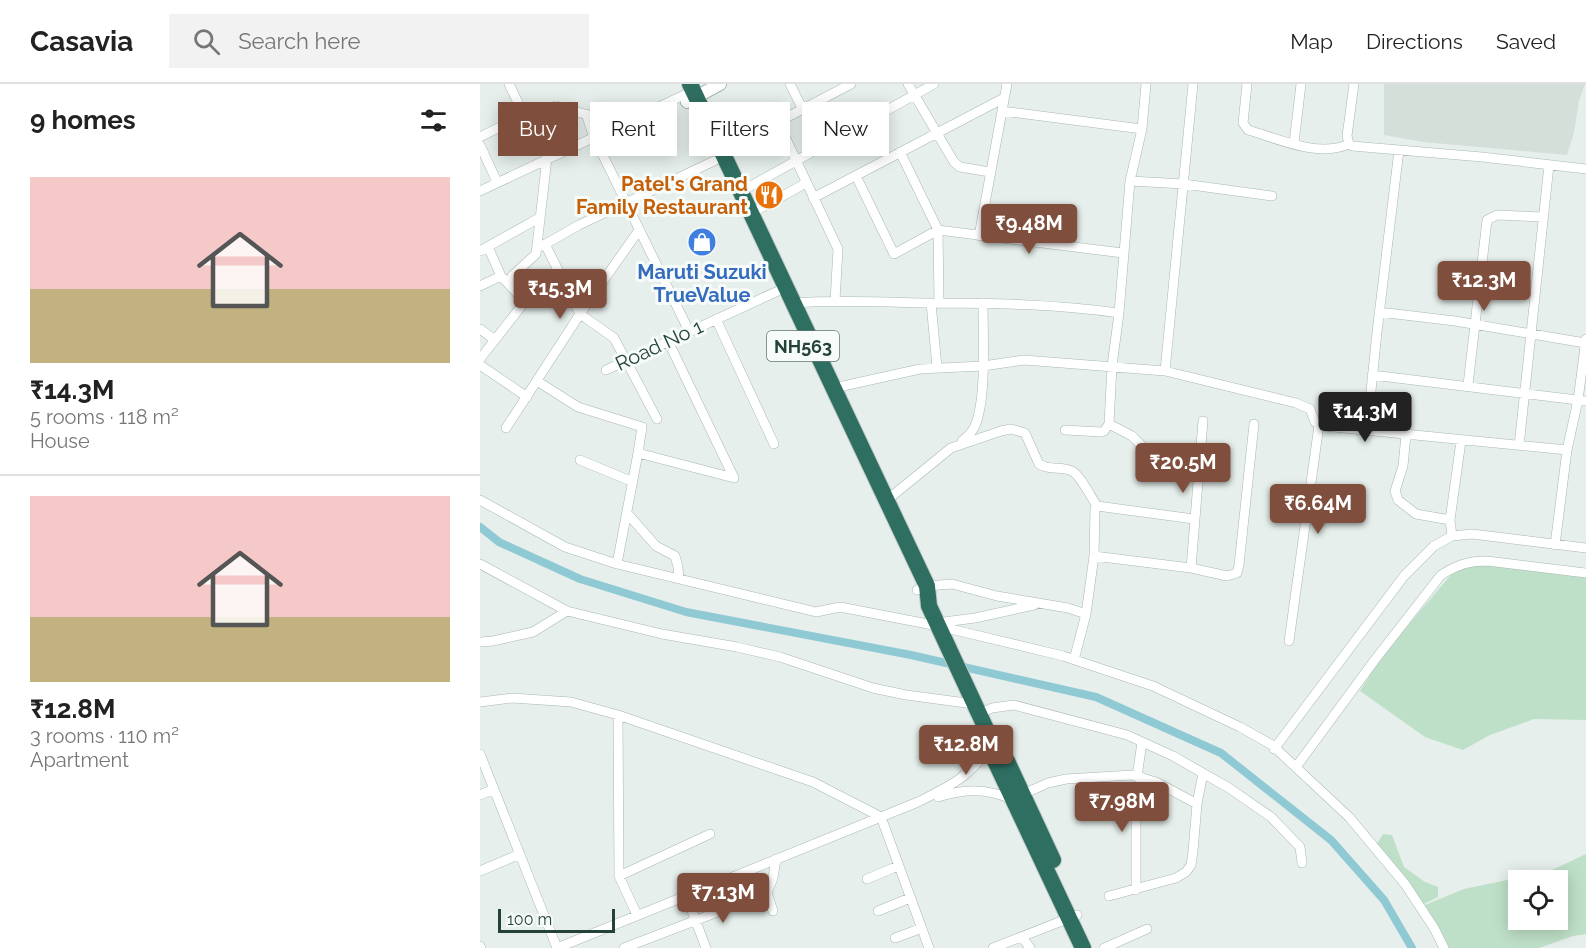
<!DOCTYPE html>
<html lang="en">
<head>
<meta charset="utf-8">
<style>
	body { margin:0; font-family:Raleway,sans-serif; background:#f2f2f2; color:#222; height:100vh; display:flex; flex-direction:column; font-size:22px; white-space:nowrap }
	* { box-sizing:border-box; margin:0 }
	p { font-size:20px; color:#767676 }
	.icon { flex:none; width:33px; height:33px; fill:none; stroke:currentColor; stroke-width:2; stroke-linecap:round; stroke-linejoin:round }
	.map { position:relative; flex:1; overflow:hidden }
	.side { display:flex; flex-direction:column; background:#fff; width:480px }
	.side>* { flex:none }
	.guide { position:absolute; left:18px; top:18px; width:570px; height:54px; display:flex; gap:12px }
	.tools { position:absolute; left:1028px; top:786px; display:grid; gap:12px }
	.tools a { display:grid; place-items:center; width:60px; height:60px; border-radius:0px; background:#fff; box-shadow:0 3px 15px #0003; font-size:30px }
	.scale { position:absolute; left:18px; bottom:15px; width:117px; box-sizing:border-box; padding-left:6px; border:3px solid #24423a; border-top:0; font-size:16px; line-height:21px; white-space:nowrap; color:#24423a; -webkit-text-stroke:4px #f7fbf9; paint-order:stroke }
	.price { position:absolute; translate:-50% -51px; padding:0 14px; border-radius:6px; background:#804e3d; color:#fff; font-size:20px; line-height:39px; filter:drop-shadow(0 2px 3px #0008) }
	.price::after { content:''; position:absolute; left:50%; top:36px; width:18px; height:14px; margin-left:-9px; background:inherit; clip-path:polygon(0 0,100% 0,50% 100%) }
	.price.active { background:#222; color:#fff }
	ul { padding:0; list-style:none }
	li { display:grid; align-content:center; gap:12px; height:318px; padding:0 30px }
	li+li { border-top:2px solid #e0e0e0 }
	li span { display:grid; place-items:center; height:186px; border-radius:0px; color:#555 }
	li>.icon { margin-inline-start:auto }
	span .icon { width:108px; height:108px; fill:#fffc; stroke-width:1 }
	li b { font-size:26px }
	h2 { display:flex; justify-content:space-between; align-items:center; height:72px; padding:0 30px; font-size:26px }
	.tag { padding:0 21px; border-radius:0px; background:#fff; box-shadow:0 3px 15px #0003; font-size:21px; line-height:54px }
	.tag.active { background:#804e3d; color:#fff }
	header { display:flex; align-items:center; gap:36px; box-sizing:border-box; height:84px; padding:0 30px; background:#fff; border-bottom:2px solid #e0e0e0 }
	header strong { font-size:28px }
	nav { display:flex; gap:33px; margin-inline-start:auto; font-size:21px }
	.search { width:420px; height:54px; background:#f2f2f2; display:flex; align-items:center; gap:15px; box-sizing:border-box; padding:0 21px; border-radius:0px; color:#767676; font-size:22px }
	main { display:flex; flex:1; min-height:0 }
	.map>svg:first-child { display:block }
	.built { fill:#d4dfda }
	.green { fill:#bfe0c8; fill-rule:evenodd }
	.lines { fill:none; stroke-linecap:round; stroke-linejoin:round }
	.canal { stroke:#8ec9d4; stroke-width:8 }
	.street-casing { stroke:#a8b8b2; stroke-width:10 }
	.secondary-casing { stroke:#a4bbb3; stroke-width:14 }
	.highway-casing { stroke:#c2cac8; stroke-width:18 }
	.street { stroke:#fff; stroke-width:9 }
	.secondary { stroke:#fff; stroke-width:12 }
	.highway { stroke:#2f6f62; stroke-width:16 }
	.labels { text-anchor:middle; dominant-baseline:central; stroke-width:6; stroke-linejoin:round; paint-order:stroke }
	.shield { fill:#f7fbf9; stroke:#637a73; stroke-width:1.5 }
	.shield-label { font-size:18px; font-weight:bold; fill:#24423a }
	.food-label { font-size:20px; font-weight:bold; fill:#c56008; stroke:#f7fbf9; text-anchor:end }
	.shop-label { font-size:20px; font-weight:bold; fill:#366cbe; stroke:#f7fbf9 }
	.street-label { font-size:20px; fill:#24423a; stroke:#f7fbf9 }
</style>
</head>
<body>
<header>
<strong>Casavia</strong>
<div class="search"><svg class="icon" aria-label="search" viewBox="0 0 24 24"><circle cx="10" cy="10" r="6"/><path d="M15 15l6 6"/></svg>Search here</div>
<nav><a>Map</a><a>Directions</a><a>Saved</a></nav>
</header>
<main>
<section class="side">
<h2>9 homes<svg class="icon" aria-label="filters" viewBox="0 0 24 24"><path d="M4 7h16M4 17h16"/><circle cx="9" cy="7" r="2"/><circle cx="15" cy="17" r="2"/></svg></h2>
<ul>
<li><span style="background:linear-gradient(#f6c9c9 60%,#c2b280 0)"><svg class="icon" aria-label="home" viewBox="0 0 24 24"><path d="M3 11l9-7 9 7M6 9v11h12V9"/></svg></span><div><b>₹14.3M</b><p>5 rooms · 118 m²</p><p>House</p></div></li>
<li><span style="background:linear-gradient(#f6c9c9 65%,#c2b280 0)"><svg class="icon" aria-label="home" viewBox="0 0 24 24"><path d="M3 11l9-7 9 7M6 9v11h12V9"/></svg></span><div><b>₹12.8M</b><p>3 rooms · 110 m²</p><p>Apartment</p></div></li>
</ul>
</section>
<div class="map">
<svg width="1106" height="864" viewBox="0 0 1106 864">
	<rect width="100%" height="100%" fill="#e6efeb"/>
	<!-- built -->
	<path class="built" d="M 904,0 L 1105,0 L 1099,17 L 1094,48 L 1087,71 L 943,58 L 904,51 Z"/>
	<!-- green -->
	<path class="green" d="M 981,479 L 1106,488 L 1106,636 L 1054,635 L 1010,651 L 983,666 L 945,653 L 880,607 L 901,573 Z
		M 903,750 L 912,751 L 924,783 L 945,798 L 958,803 L 958,813 L 944,820 L 896,761 Z
		M 1106,770 L 1106,850 L 1093,852 L 1059,864 L 966,864 L 945,821 L 984,805 L 1070,787 ZM 1038,796 L 1077,796 L 1077,836 L 1038,836 Z"/>
	<g class="lines">
		<!-- canal -->
		<path class="canal" d="M 0,443 L 19,458 L 100,495 L 206,528 L 431,571 L 616,613 L 741,669 L 851,756 L 904,816 L 932,864"/>
		<!-- street casing -->
		<g class="street-casing">
			<path id="street" d="M 29,0 L 44,31
				M 310,0 L 323,26
				M 428,0 L 474,78 L 480,83 L 510,88
				M 767,0 L 763,39 L 768,46 C 799,55 838,74 869,60
				M 874,0 L 867,52 L 869,60 L 872,62 L 1002,73 L 1106,85
				M 76,22 L 115,33 L 159,31
				M 522,27 L 662,45
				M 106,30 L 114,53 L 209,247
				M 0,53 L 44,31 L 76,22 L 67,74 L 56,170 L 32,192 L 29,200
				M 814,59 L 821,0
				M 0,61 L 17,98
				M 420,68 L 458,146 L 459,217
				M 376,92 L 414,170 L 458,146 L 643,169
				M 650,97 L 704,100 L 792,112
				M 0,107 L 204,11
				M 260,108 L 454,0
				M 333,114 L 524,14
				M 270,130 L 326,99
				M 499,152 L 527,0
				M 65,160 L 100,230 L 134,254 L 177,335
				M 62,162 L 99,141 L 234,77
				M 0,167 L 59,134
				M 0,202 L 21,192
				M 355,217 L 358,165 L 298,38 L 371,0
				M 314,219 C 359,216 403,218 447,219 C 511,219 575,220 639,229
				M 451,219 L 457,283
				M 899,228 L 975,237 L 1105,259
				M 236,235 L 294,360
				M 0,245 L 15,256
				M 188,257 L 254,394
				M 0,275 L 43,220 L 36,208 L 21,192 L 8,163
				M 0,281 L 47,313
				M 126,286 L 298,207
				M 685,287 L 713,0
				M 892,291 L 1106,317
				M 57,297 L 98,323 L 162,343 L 158,369
				M 988,301 L 1007,136 L 1017,131 L 1063,133
				M 354,304 L 440,285 L 503,282 L 544,276 L 685,287 L 816,319 L 830,325 L 835,338 L 844,342 L 1087,366 L 1075,461
				M 629,340 L 652,352 L 674,374 L 720,380
				M 26,344 L 100,230 L 159,146
				M 585,346 L 621,348 L 624,347 L 629,340 L 632,282 L 639,229 L 650,97 L 662,45 L 666,0
				M 887,346 L 897,248 L 919,66
				M 926,351 L 923,382 L 915,407 L 918,416 L 936,430 L 970,436
				M 482,357 C 487,353 491,349 494,344 C 507,319 503,249 503,219
				M 1039,362 L 1069,81
				M 1087,366 L 1098,316 L 1106,255
				M 100,376 L 153,398
				M 0,416 L 85,463 L 137,480 L 336,528 L 360,523 L 458,542 L 583,572 L 673,602 L 760,643 L 792,661 L 869,733 L 925,800 L 954,844 L 964,864
				M 407,416 L 471,364 L 521,347 L 531,345 L 545,349 L 559,380 C 569,387 581,382 592,387 C 600,391 611,413 617,422
				M 147,429 L 176,462 L 195,472 L 198,483 L 199,495
				M 972,452 L 970,436 L 981,357
				M 614,472 L 711,484 L 747,492 L 757,489 L 759,481 L 774,340
				M 0,480 L 87,527 L 182,550 L 257,563 L 300,573 L 393,604 L 426,611 L 494,620
				M 137,480 L 158,369 L 254,394
				M 711,484 L 723,337
				M 437,506 L 447,502 L 472,500 L 517,512 L 588,524 L 606,530 L 614,472 L 615,425 L 617,422 L 714,435
				M 456,539 L 495,534 L 554,521
				M 809,557 L 839,341
				M 0,558 L 13,557 L 53,548 L 87,527
				M 594,576 L 606,530
				M 0,618 L 32,614 L 91,618 L 138,631 L 333,698 L 401,733 L 449,864
				M 499,630 L 512,624 L 534,621 L 647,651 L 693,672 L 749,704 L 791,733 L 820,763 L 822,779
				M 138,631 L 139,792 L 157,831
				M 794,665 L 924,492 L 954,462 L 972,452 L 992,450 L 1106,464
				M 0,670 L 77,864
				M 816,683 L 894,577 L 961,491 C 977,481 988,477 1007,477 L 1106,489
				M 657,693 L 662,658
				M 0,711 L 14,705
				M 458,713 C 486,705 504,704 532,715 L 568,699 L 586,695 L 652,691 L 676,698 L 717,720
				M 0,787 L 40,770
				M 139,792 L 230,750
				M 387,795 L 418,782
				M 656,806 L 656,732 L 661,693
				M 287,809 L 293,827
				M 206,811 L 226,864
				M 629,812 L 696,794 L 706,788 L 711,781 L 713,767 L 717,720 L 723,689
				M 398,827 L 430,814
				M 542,853 L 550,864
				M 415,854 L 442,844
				M 0,862 L 1,864
				M 77,864 L 438,718 C 470,702 488,694 509,664
				M 144,864 L 287,809 L 293,794 L 296,775
				M 513,864 L 597,831
				M 624,864 L 667,845"/>
		</g>
		<!-- secondary casing -->
		<g class="secondary-casing">
			<path id="secondary" d="M 207,18 L 240,0"/>
		</g>
		<!-- highway casing -->
		<g class="highway-casing">
			<path id="highway" d="M 210,0 L 447,502 L 449,522 L 508,649 L 509,664 L 603,864
				M 527,677 L 573,776"/>
		</g>
		<!-- street -->
		<use href="#street" class="street"/>
		<!-- secondary -->
		<use href="#secondary" class="secondary"/>
		<!-- highway -->
		<use href="#highway" class="highway"/>
	</g>
	<!-- icons -->
	<defs>
		<g id="restaurant-disc" transform="scale(1.5)"><circle r="9.5" fill="#e8710a" stroke="#f7fbf9"/><path d="M-5-6h1v4h1v-4h1v4h1v-4h1v5L-1.5 .5V6h-2V.5L-5-1ZM5-6V6H3V1.5H1.5Q1.5-4 5-6Z" fill="#fff"/></g>
		<g id="shop-disc" transform="scale(1.5)"><circle r="9.5" fill="#3f7fe0" stroke="#f7fbf9"/><path d="M-5-2.5h2.3a2.7 3.5 0 0 1 5.4 0H5L5.5 6h-11ZM-1.5-2.5h3a1.5 2.3 0 0 0-3 0Z" fill="#fff"/></g>
	</defs>
	<g fill-rule="evenodd">
		<use href="#restaurant-disc" x="289" y="111"/>
		<use href="#shop-disc" x="222" y="158"/>
	</g>
	<g class="labels">
		<!-- shield labels -->
		<rect class="shield" x="287" y="247" width="72" height="30" rx="4.5"/>
		<g class="shield-label">
			<text x="323" y="262">NH563</text>
		</g>
		<!-- food labels -->
		<g class="food-label">
			<text x="268" y="100">Patel's Grand<tspan x="268" dy="23">Family Restaurant</tspan></text>
		</g>
		<!-- shop labels -->
		<g class="shop-label">
			<text x="222" y="188">Maruti Suzuki<tspan x="222" dy="23">TrueValue</tspan></text>
		</g>
		<!-- street labels -->
		<g class="street-label">
			<text transform="translate(179 261) rotate(-25)">Road No 1</text>
		</g>
	</g>
</svg>
<div class="tools">
<a><svg class="icon" aria-label="locate" viewBox="0 0 24 24"><circle cx="12" cy="12" r="6"/><path d="M12 2v4M12 18v4M2 12h4M18 12h4"/></svg></a>
</div>
<div class="scale">100 m</div>
<b class="price" style="left:549px;top:171px">₹9.48M</b>
<b class="price" style="left:1004px;top:228px">₹12.3M</b>
<b class="price" style="left:80px;top:236px">₹15.3M</b>
<b class="price active" style="left:885px;top:359px">₹14.3M</b>
<b class="price" style="left:703px;top:410px">₹20.5M</b>
<b class="price" style="left:838px;top:451px">₹6.64M</b>
<b class="price" style="left:486px;top:692px">₹12.8M</b>
<b class="price" style="left:642px;top:749px">₹7.98M</b>
<b class="price" style="left:243px;top:840px">₹7.13M</b>
<div class="guide">
<a class="tag active">Buy</a>
<a class="tag">Rent</a>
<a class="tag">Filters</a>
<a class="tag">New</a>
</div>
</div>
</main>
</body>
</html>
